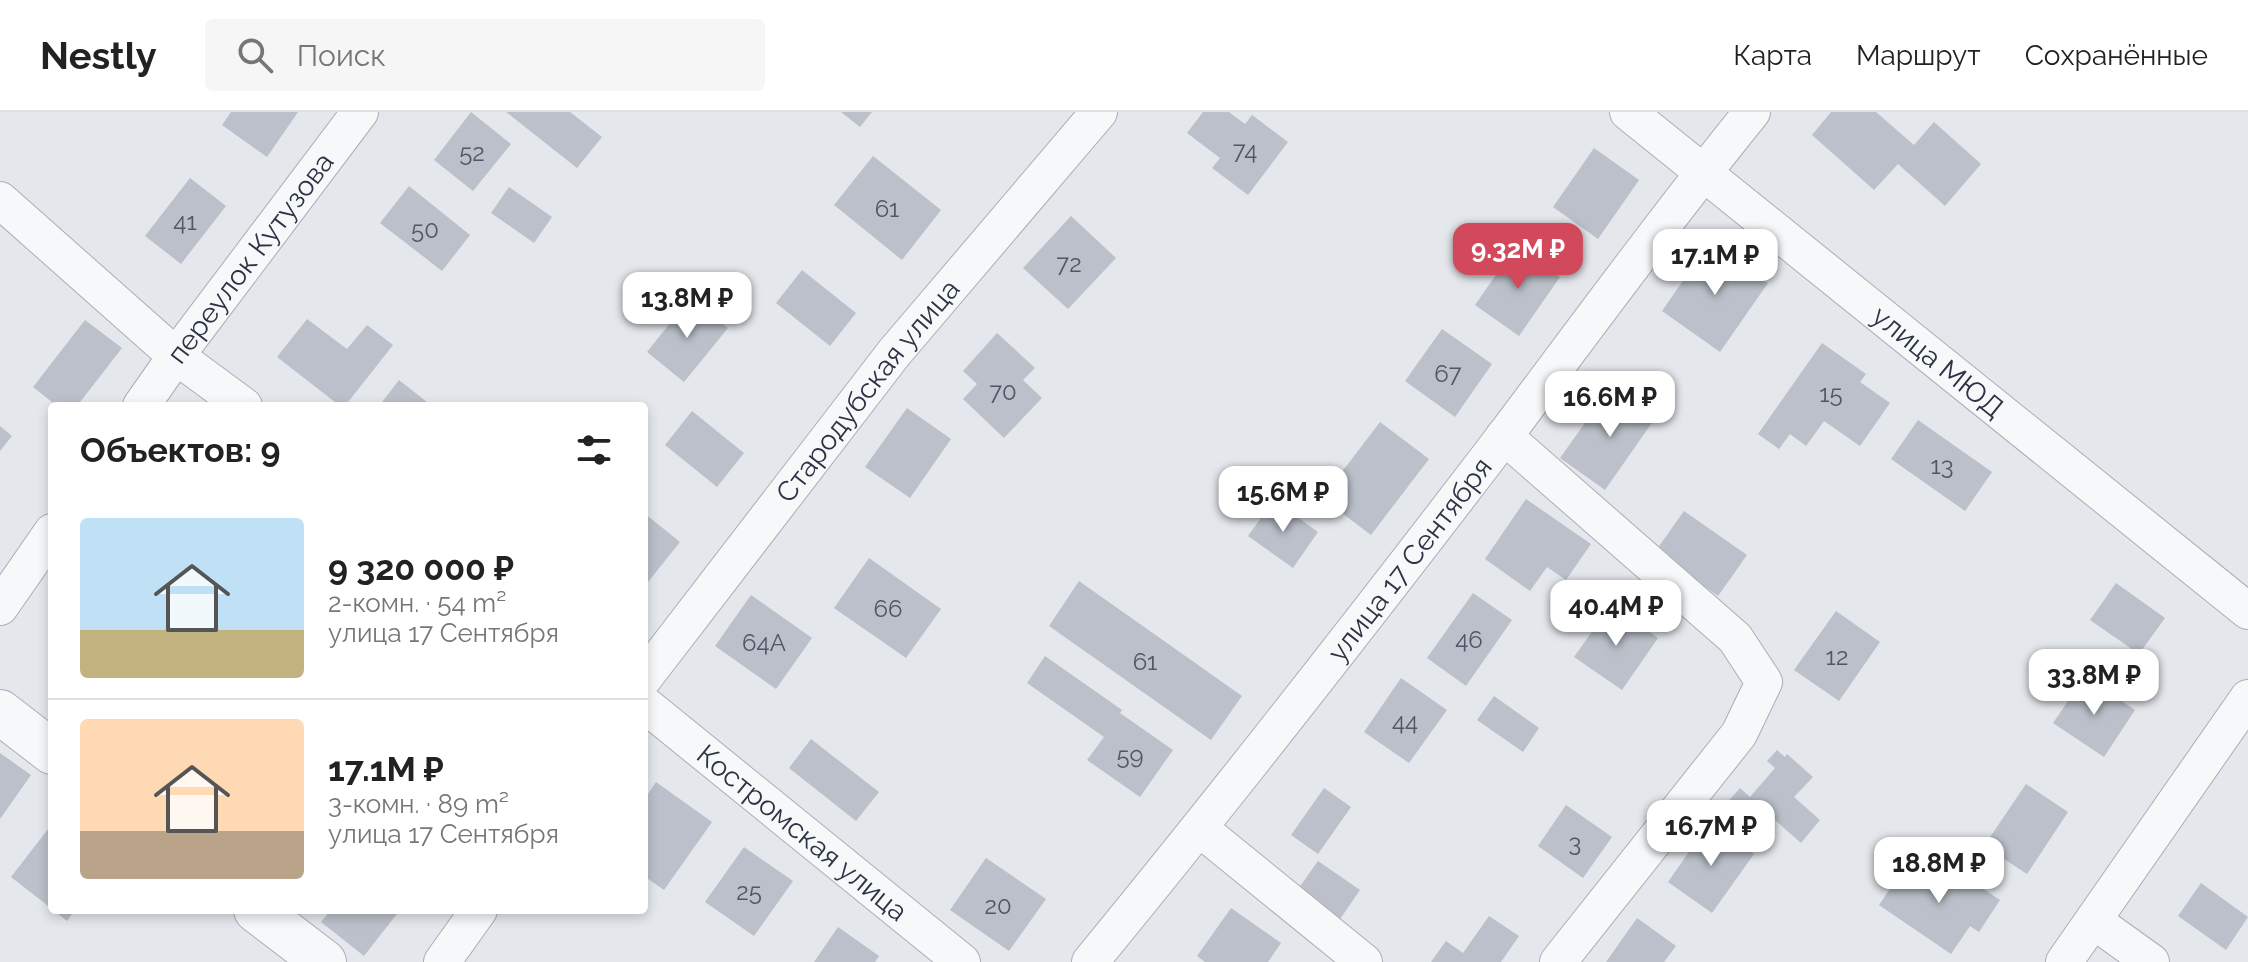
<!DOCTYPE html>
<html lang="ru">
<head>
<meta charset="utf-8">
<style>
	body { margin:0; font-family:Raleway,sans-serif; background:#f6f6f6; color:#222; height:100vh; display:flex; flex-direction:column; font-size:30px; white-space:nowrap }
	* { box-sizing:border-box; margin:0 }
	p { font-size:26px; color:#767676 }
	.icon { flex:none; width:44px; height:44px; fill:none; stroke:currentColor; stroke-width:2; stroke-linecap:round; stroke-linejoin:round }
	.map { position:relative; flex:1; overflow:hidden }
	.side { position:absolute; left:48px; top:290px; width:600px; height:512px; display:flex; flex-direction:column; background:#fff; border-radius:8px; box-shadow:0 4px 12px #0003 }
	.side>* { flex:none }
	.price { position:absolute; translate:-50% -68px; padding:0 18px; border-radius:16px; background:#fff; color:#222; font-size:26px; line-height:52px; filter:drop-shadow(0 2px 4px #0008) }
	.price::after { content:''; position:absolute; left:50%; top:48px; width:24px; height:18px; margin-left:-12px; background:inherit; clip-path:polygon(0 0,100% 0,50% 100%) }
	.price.active { background:#d1495b; color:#fff }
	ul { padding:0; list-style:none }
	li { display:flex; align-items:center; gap:24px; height:200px; padding:0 32px }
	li+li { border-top:2px solid #e0e0e0 }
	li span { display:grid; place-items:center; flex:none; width:224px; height:160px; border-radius:8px; color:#555 }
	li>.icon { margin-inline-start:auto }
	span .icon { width:96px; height:96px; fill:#fffc; stroke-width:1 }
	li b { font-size:34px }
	h2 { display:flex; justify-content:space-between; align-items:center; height:96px; padding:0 32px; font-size:34px }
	header { display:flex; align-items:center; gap:48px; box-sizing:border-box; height:112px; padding:0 40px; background:#fff; border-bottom:2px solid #e0e0e0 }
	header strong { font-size:38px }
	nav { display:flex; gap:44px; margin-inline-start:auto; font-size:28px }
	.search { width:560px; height:72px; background:#f6f6f6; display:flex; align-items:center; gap:20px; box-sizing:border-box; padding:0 28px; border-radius:8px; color:#767676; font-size:30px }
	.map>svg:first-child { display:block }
	.building { fill:#bbc0ca }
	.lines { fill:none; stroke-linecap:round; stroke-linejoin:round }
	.minor-casing { stroke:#a9aeb7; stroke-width:38 }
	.tertiary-casing { stroke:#a9aeb7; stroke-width:46 }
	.minor { stroke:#f7f8fa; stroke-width:36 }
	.tertiary { stroke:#f7f8fa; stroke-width:44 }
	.labels { text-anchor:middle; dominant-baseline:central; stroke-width:7; stroke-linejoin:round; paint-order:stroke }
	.number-label { font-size:24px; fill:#4f5766 }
	.street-label { font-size:28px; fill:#2b3445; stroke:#f4f6f9 }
</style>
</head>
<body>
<header>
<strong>Nestly</strong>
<div class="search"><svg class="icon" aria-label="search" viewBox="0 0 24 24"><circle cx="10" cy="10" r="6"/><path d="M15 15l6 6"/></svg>Поиск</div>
<nav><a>Карта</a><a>Маршрут</a><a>Сохранённые</a></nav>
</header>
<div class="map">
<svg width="2248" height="850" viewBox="0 0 2248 850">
	<rect width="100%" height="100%" fill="#e4e7ec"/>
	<!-- building -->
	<path class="building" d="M 231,0 L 298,0 L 267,45 L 222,13 Z
		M 471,0 L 511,32 L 473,79 L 434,48 Z
		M 506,0 L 570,0 L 602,25 L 577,56 Z
		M 841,0 L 872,0 L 860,15 Z
		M 1203,0 L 1229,0 L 1245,12 L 1252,3 L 1288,30 L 1248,83 L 1212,56 L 1220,46 L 1187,21 Z
		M 1831,0 L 1876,0 L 1914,33 L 1934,10 L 1981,52 L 1945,94 L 1898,52 L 1874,78 L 1812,23 Z
		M 1594,36 L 1639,68 L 1598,127 L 1553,95 Z
		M 873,44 L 941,98 L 902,148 L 834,93 Z
		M 190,66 L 226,94 L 181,152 L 145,124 Z
		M 409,74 L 470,123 L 442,159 L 380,111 Z
		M 509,75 L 552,105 L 534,131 L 491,101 Z
		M 1071,104 L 1116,146 L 1068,197 L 1023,156 Z
		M 1710,130 L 1768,171 L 1720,240 L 1662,199 Z
		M 1516,134 L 1560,165 L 1519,224 L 1475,193 Z
		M 802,158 L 856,201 L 830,234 L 776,191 Z
		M 690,186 L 728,216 L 684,270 L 647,240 Z
		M 307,207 L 347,237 L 367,213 L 393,233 L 345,294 L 340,294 L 277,245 Z
		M 85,208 L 122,236 L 77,294 L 57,294 L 33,275 Z
		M 1442,217 L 1492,252 L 1455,305 L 1405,269 Z
		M 997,221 L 1035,256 L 1023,268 L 1042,286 L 1004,326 L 963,287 L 977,272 L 963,259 Z
		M 1822,231 L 1866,262 L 1860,270 L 1890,291 L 1860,334 L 1824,309 L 1806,334 L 1790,322 L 1779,337 L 1758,322 Z
		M 399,268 L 432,294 L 379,294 Z
		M 1641,279 L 1663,295 L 1605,378 L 1560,346 L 1602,287 L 1624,303 Z
		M 907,296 L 951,327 L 910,386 L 865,355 Z
		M 692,299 L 744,341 L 717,375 L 665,333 Z
		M 1918,308 L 1992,360 L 1965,399 L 1891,347 Z
		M 1380,310 L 1429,347 L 1371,423 L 1322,386 Z
		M 0,314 L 12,324 L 0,339 Z
		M 1526,387 L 1591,432 L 1566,468 L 1547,455 L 1530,479 L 1485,447 Z
		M 1274,388 L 1318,420 L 1293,456 L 1248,424 Z
		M 1684,399 L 1747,443 L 1718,484 L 1655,440 Z
		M 644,401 L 680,430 L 644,475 Z
		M 869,446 L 941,497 L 906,546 L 834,496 Z
		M 1079,469 L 1242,584 L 1211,628 L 1049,514 Z
		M 2116,471 L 2165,506 L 2139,542 L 2090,508 Z
		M 1473,481 L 1512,508 L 1466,574 L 1427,546 Z
		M 751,483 L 812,526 L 776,577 L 715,534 Z
		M 1611,493 L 1658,526 L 1622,578 L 1574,545 Z
		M 1836,499 L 1880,530 L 1839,589 L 1794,558 Z
		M 1045,544 L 1122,598 L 1120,601 L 1173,638 L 1140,685 L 1087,648 L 1104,625 L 1027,571 Z
		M 2085,564 L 2135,598 L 2104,645 L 2053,611 Z
		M 1401,566 L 1447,598 L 1409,651 L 1364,620 Z
		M 1494,584 L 1539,616 L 1523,640 L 1477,608 Z
		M 811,627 L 879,680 L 856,709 L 789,656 Z
		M 1777,638 L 1785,645 L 1787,642 L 1813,665 L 1794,685 L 1820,708 L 1801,731 L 1775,708 L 1761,724 L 1725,693 L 1740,676 L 1750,685 L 1775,656 L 1767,649 Z
		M 0,641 L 31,663 L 0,707 Z
		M 656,670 L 712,710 L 664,778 L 644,764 L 644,688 Z
		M 2026,672 L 2068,700 L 2027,762 L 1984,734 Z
		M 1324,676 L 1351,695 L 1318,742 L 1291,723 Z
		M 1566,693 L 1612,725 L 1583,766 L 1538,734 Z
		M 1709,711 L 1754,742 L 1712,801 L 1668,770 Z
		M 52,712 L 52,797 L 11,765 Z
		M 744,735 L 793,769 L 754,824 L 705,790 Z
		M 986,746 L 1046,787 L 1009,839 L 950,798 Z
		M 1910,747 L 1947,772 L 1956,759 L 2000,788 L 1979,820 L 1970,814 L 1951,842 L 1879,793 Z
		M 1318,749 L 1360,778 L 1338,810 L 1296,780 Z
		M 2201,771 L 2248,805 L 2226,838 L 2178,804 Z
		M 1231,796 L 1281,831 L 1268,850 L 1205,850 L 1197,844 Z
		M 53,798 L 75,798 L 67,809 Z
		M 331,798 L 400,798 L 364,844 L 321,810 Z
		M 1489,804 L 1519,824 L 1501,850 L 1431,850 L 1446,829 L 1463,841 Z
		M 1637,806 L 1676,834 L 1664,850 L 1606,850 Z
		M 838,815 L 879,844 L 875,850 L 814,850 Z"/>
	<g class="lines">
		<!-- minor casing -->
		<g class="minor-casing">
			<g id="minor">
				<path id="s1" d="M 1628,0 L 2248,499"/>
				<path d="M 0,88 L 176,244 L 244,294"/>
				<path id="s2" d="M 141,294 L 176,244 L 360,0"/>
				<path d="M 1504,324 L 1735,526 L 1764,570 L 1739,622 L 1558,850"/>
				<path d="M 0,495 L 52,420"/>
				<path id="s3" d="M 644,566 L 894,241 L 1099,0"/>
				<path id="s4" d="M 644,592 L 962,850"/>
				<path d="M 1199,716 L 1364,850"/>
				<path d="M 2094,809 L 2151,850"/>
				<path d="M 442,850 L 479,798"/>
				<path id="s5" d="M 1090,850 C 1232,677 1370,500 1506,322 C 1587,214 1667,105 1752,0"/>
				<path d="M 2064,850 L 2248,586"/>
			</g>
		</g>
		<!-- tertiary casing -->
		<g class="tertiary-casing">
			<path id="tertiary" d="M 0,600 L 52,640
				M 256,798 L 324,850"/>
		</g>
		<!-- minor -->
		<use href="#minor" class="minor"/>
		<!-- tertiary -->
		<use href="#tertiary" class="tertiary"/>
	</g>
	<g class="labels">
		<!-- number labels -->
		<g class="number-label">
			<text x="1245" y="38">74</text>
			<text x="472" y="40">52</text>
			<text x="887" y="96">61</text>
			<text x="185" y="109">41</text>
			<text x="425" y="117">50</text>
			<text x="1069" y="151">72</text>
			<text x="1448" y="261">67</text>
			<text x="1003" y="279">70</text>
			<text x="1831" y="281">15</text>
			<text x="1942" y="353">13</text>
			<text x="888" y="496">66</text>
			<text x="1469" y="527">46</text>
			<text x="764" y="530">64А</text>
			<text x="1837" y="544">12</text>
			<text x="1145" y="549">61</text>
			<text x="1405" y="609">44</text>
			<text x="1130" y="643">59</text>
			<text x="1575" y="730">3</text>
			<text x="749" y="779">25</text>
			<text x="998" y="793">20</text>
		</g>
		<!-- street labels -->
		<g class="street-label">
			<text stroke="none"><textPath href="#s2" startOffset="184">переулок Кутузова</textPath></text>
			<text stroke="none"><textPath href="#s1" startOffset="398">улица МЮД</textPath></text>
			<text stroke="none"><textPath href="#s3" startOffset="364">Стародубская улица</textPath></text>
			<text stroke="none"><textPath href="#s5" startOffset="514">улица 17 Сентября</textPath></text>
			<text stroke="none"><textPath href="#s4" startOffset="204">Костромская улица</textPath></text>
		</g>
	</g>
</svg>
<b class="price active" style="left:1518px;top:179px">9.32M ₽</b>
<b class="price" style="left:1715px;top:185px">17.1M ₽</b>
<b class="price" style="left:687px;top:228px">13.8M ₽</b>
<b class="price" style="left:1610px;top:327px">16.6M ₽</b>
<b class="price" style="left:1283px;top:422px">15.6M ₽</b>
<b class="price" style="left:1616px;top:536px">40.4M ₽</b>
<b class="price" style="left:2094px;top:605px">33.8M ₽</b>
<b class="price" style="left:1711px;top:756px">16.7M ₽</b>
<b class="price" style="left:1939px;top:793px">18.8M ₽</b>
<section class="side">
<h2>Объектов: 9<svg class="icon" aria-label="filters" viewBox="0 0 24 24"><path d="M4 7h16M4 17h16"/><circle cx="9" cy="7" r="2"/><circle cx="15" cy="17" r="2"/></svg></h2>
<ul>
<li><span style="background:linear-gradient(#bfe0f5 70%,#c2b280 0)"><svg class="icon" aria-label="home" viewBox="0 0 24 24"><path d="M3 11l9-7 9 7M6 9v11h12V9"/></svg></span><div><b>9 320 000 ₽</b><p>2-комн. · 54 m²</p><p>улица 17 Сентября</p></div></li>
<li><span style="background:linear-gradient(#ffd9b3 70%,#b9a48a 0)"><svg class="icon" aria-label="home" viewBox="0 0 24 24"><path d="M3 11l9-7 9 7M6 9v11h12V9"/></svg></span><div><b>17.1M ₽</b><p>3-комн. · 89 m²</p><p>улица 17 Сентября</p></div></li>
</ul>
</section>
</div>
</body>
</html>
